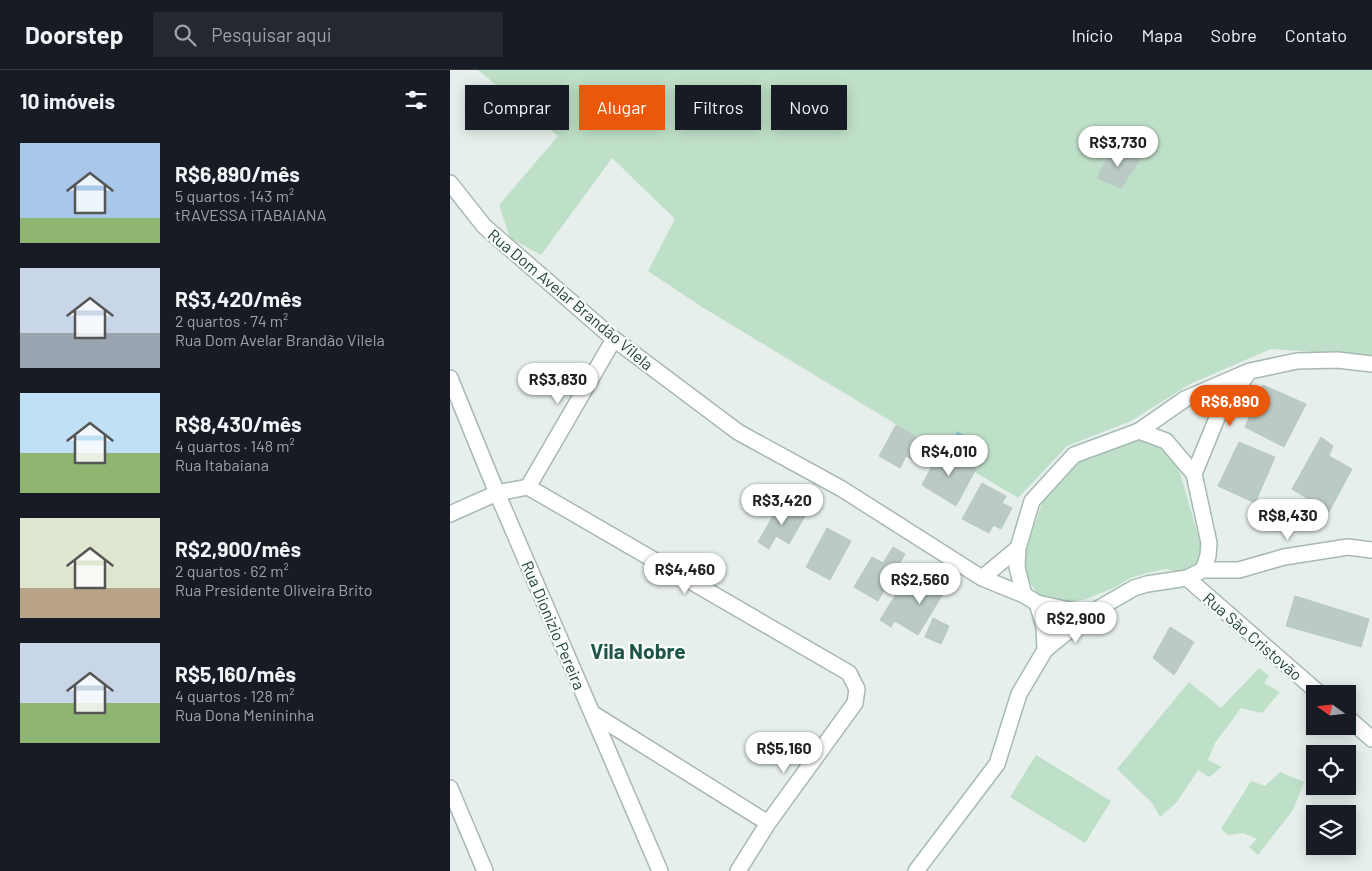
<!DOCTYPE html>
<html lang="pt">
<head>
<meta charset="utf-8">
<style>
	body { margin:0; font-family:Barlow,sans-serif; background:#242831; color:#f1f3f6; height:100vh; display:flex; flex-direction:column; font-size:19px; white-space:nowrap }
	* { box-sizing:border-box; margin:0 }
	p { font-size:16px; color:#9ea1a6 }
	.icon { flex:none; width:28px; height:28px; fill:none; stroke:currentColor; stroke-width:2; stroke-linecap:round; stroke-linejoin:round }
	.map { position:relative; flex:1; overflow:hidden }
	.drawer { display:flex; flex-direction:column; background:#171b24; width:450px }
	.drawer>* { flex:none }
	.banner { position:absolute; left:15px; top:15px; width:475px; height:45px; display:flex; gap:10px }
	.needle { width:32px; rotate:285deg }
	.tools { position:absolute; left:856px; top:615px; display:grid; gap:10px }
	.tools a { display:grid; place-items:center; width:50px; height:50px; border-radius:0px; background:#171b24; box-shadow:0 2px 12px #0003; font-size:25px }
	.price { position:absolute; translate:-50% -42px; padding:0 11px; border-radius:18px; background:#fff; color:#222; font-size:16px; line-height:32px; filter:drop-shadow(0 1px 2px #0008) }
	.price::after { content:''; position:absolute; left:50%; top:30px; width:15px; height:11px; margin-left:-8px; background:inherit; clip-path:polygon(0 0,100% 0,50% 100%) }
	.price.selected { background:#ea580c; color:#fff }
	ul { padding:0; list-style:none }
	li { display:flex; align-items:center; gap:15px; height:125px; padding:0 20px }
	li span { display:grid; place-items:center; flex:none; width:140px; height:100px; border-radius:0px; color:#555 }
	li>.icon { margin-inline-start:auto }
	span .icon { width:60px; height:60px; fill:#fffc; stroke-width:1 }
	li b { font-size:21px }
	h2 { display:flex; justify-content:space-between; align-items:center; height:60px; padding:0 20px; font-size:21px }
	.tag { padding:0 18px; border-radius:0px; background:#171b24; box-shadow:0 2px 12px #0003; font-size:18px; line-height:45px }
	.tag.selected { background:#ea580c; color:#fff }
	header { display:flex; align-items:center; gap:30px; box-sizing:border-box; height:70px; padding:0 25px; background:#171b24; border-bottom:1px solid #363941 }
	header strong { font-size:24px }
	nav { display:flex; gap:28px; margin-inline-start:auto; font-size:18px }
	.search { width:350px; height:45px; background:#242831; display:flex; align-items:center; gap:12px; box-sizing:border-box; padding:0 18px; border-radius:0px; color:#9ea1a6; font-size:19px }
	main { display:flex; flex:1; min-height:0 }
	.map>svg:first-child { display:block }
	.green { fill:#bfe0c8 }
	.water { fill:#8ec9d4 }
	.building { fill:#bbcac4; stroke:#b8c9c2 }
	.lines { fill:none; stroke-linecap:round; stroke-linejoin:round }
	.street-casing { stroke:#a8b8b2; stroke-width:18 }
	.secondary-casing { stroke:#a4bbb3; stroke-width:18 }
	.street { stroke:#fff; stroke-width:15 }
	.secondary { stroke:#fff; stroke-width:15 }
	.labels { text-anchor:middle; dominant-baseline:central; stroke-width:4.5; stroke-linejoin:round; paint-order:stroke }
	.street-label { font-size:16px; fill:#24423a; stroke:#f7fbf9 }
	.district-label { font-size:21px; font-weight:bold; fill:#1f5548; stroke:#f7fbf9 }
</style>
</head>
<body>
<header>
<strong>Doorstep</strong>
<div class="search"><svg class="icon" aria-label="search" viewBox="0 0 24 24"><circle cx="10" cy="10" r="6"/><path d="M15 15l6 6"/></svg>Pesquisar aqui</div>
<nav><a>Início</a><a>Mapa</a><a>Sobre</a><a>Contato</a></nav>
</header>
<main>
<section class="drawer">
<h2>10 imóveis<svg class="icon" aria-label="filters" viewBox="0 0 24 24"><path d="M4 7h16M4 17h16"/><circle cx="9" cy="7" r="2"/><circle cx="15" cy="17" r="2"/></svg></h2>
<ul>
<li><span style="background:linear-gradient(#a9c7e8 75%,#8fb573 0)"><svg class="icon" aria-label="home" viewBox="0 0 24 24"><path d="M3 11l9-7 9 7M6 9v11h12V9"/></svg></span><div><b>R$6,890/mês</b><p>5 quartos · 143 m²</p><p>tRAVESSA iTABAIANA</p></div></li>
<li><span style="background:linear-gradient(#c9d6e8 65%,#9aa5b1 0)"><svg class="icon" aria-label="home" viewBox="0 0 24 24"><path d="M3 11l9-7 9 7M6 9v11h12V9"/></svg></span><div><b>R$3,420/mês</b><p>2 quartos · 74 m²</p><p>Rua Dom Avelar Brandão Vilela</p></div></li>
<li><span style="background:linear-gradient(#bfe0f5 60%,#8fb573 0)"><svg class="icon" aria-label="home" viewBox="0 0 24 24"><path d="M3 11l9-7 9 7M6 9v11h12V9"/></svg></span><div><b>R$8,430/mês</b><p>4 quartos · 148 m²</p><p>Rua Itabaiana</p></div></li>
<li><span style="background:linear-gradient(#dfe7d0 70%,#b9a48a 0)"><svg class="icon" aria-label="home" viewBox="0 0 24 24"><path d="M3 11l9-7 9 7M6 9v11h12V9"/></svg></span><div><b>R$2,900/mês</b><p>2 quartos · 62 m²</p><p>Rua Presidente Oliveira Brito</p></div></li>
<li><span style="background:linear-gradient(#c9d6e8 60%,#8fb573 0)"><svg class="icon" aria-label="home" viewBox="0 0 24 24"><path d="M3 11l9-7 9 7M6 9v11h12V9"/></svg></span><div><b>R$5,160/mês</b><p>4 quartos · 128 m²</p><p>Rua Dona Menininha</p></div></li>
</ul>
</section>
<div class="map">
<svg width="922" height="801" viewBox="0 0 922 801">
	<rect width="100%" height="100%" fill="#e6efeb"/>
	<!-- green -->
	<path class="green" d="M 28,0 L 922,0 L 922,286 L 821,279 L 740,314 L 681,351 L 617,376 L 568,428 L 252,237 L 198,201 L 225,149 L 162,88 L 91,185 L 60,168 L 49,135 L 108,66 Z
		M 682,369 L 709,376 L 728,396 L 752,479 L 747,494 L 736,504 L 716,499 L 697,503 L 680,508 L 666,517 L 636,529 L 610,535 L 589,526 L 578,510 L 573,489 L 593,430 L 608,408 L 623,391 Z
		M 809,598 L 819,606 L 814,613 L 830,622 L 812,643 L 791,638 L 765,673 L 758,690 L 772,697 L 759,707 L 748,700 L 727,732 L 710,747 L 702,733 L 667,699 L 739,612 L 771,638 Z
		M 586,685 L 661,731 L 635,773 L 560,727 Z
		M 830,702 L 854,712 L 843,740 L 808,785 L 799,777 L 807,769 L 793,763 L 778,765 L 771,759 L 801,711 L 815,716 Z"/>
	<!-- water -->
	<path class="water" d="M 507,361 L 525,372 L 519,384 L 501,373 Z"/>
	<!-- building -->
	<path class="building" d="M 662,79 L 680,83 L 689,91 L 671,118 L 647,108 Z
		M 813,315 L 856,334 L 834,377 L 795,357 Z
		M 446,355 L 475,372 L 464,391 L 456,386 L 450,398 L 429,386 Z
		M 871,367 L 883,376 L 879,386 L 902,399 L 879,442 L 842,419 Z
		M 789,372 L 825,387 L 805,433 L 768,416 Z
		M 491,379 L 526,399 L 506,436 L 472,415 Z
		M 532,413 L 556,426 L 552,433 L 562,438 L 551,459 L 543,455 L 539,463 L 512,449 Z
		M 331,432 L 355,446 L 339,474 L 326,466 L 319,479 L 308,472 Z
		M 377,458 L 401,471 L 380,510 L 356,497 Z
		M 443,477 L 455,484 L 428,531 L 404,517 L 422,487 L 433,493 Z
		M 462,498 L 473,505 L 441,557 L 430,550 Z
		M 473,505 L 496,519 L 468,565 L 445,551 Z
		M 845,526 L 919,549 L 911,577 L 836,556 Z
		M 483,548 L 499,556 L 491,574 L 475,567 Z
		M 720,557 L 744,572 L 724,605 L 703,588 Z"/>
	<g class="lines">
		<!-- street casing -->
		<g class="street-casing">
			<path id="street" d="M 0,113 L 34,156 L 164,269 L 288,362 L 392,419 L 532,508 L 574,525
				M 0,308 L 47,423 L 210,801
				M 689,361 L 735,329 L 800,301 L 847,291 L 888,290 L 922,294
				M 744,404 L 769,343 L 799,302
				M 78,417 L 399,603 L 407,619 L 405,633 L 318,753 L 288,801
				M 0,444 L 47,423 L 78,417 L 164,269
				M 753,500 L 789,500 L 834,487 L 898,477 L 922,480
				M 532,508 L 568,478
				M 737,508 L 870,624
				M 142,643 L 318,753
				M 898,648 L 922,669
				M 0,718 L 35,801"/>
		</g>
		<!-- secondary casing -->
		<g class="secondary-casing">
			<path id="secondary" d="M 587,533 L 594,557 L 595,580
				M 466,801 L 547,694 L 569,624 L 595,580 L 639,544 L 684,518 L 697,514 L 737,508 L 753,500 L 758,486 L 759,473 L 744,404 L 716,371 L 689,361 L 624,385 L 582,431 L 568,478 L 567,497 L 574,525 L 587,533 L 639,544"/>
		</g>
		<!-- street -->
		<use href="#street" class="street"/>
		<!-- secondary -->
		<use href="#secondary" class="secondary"/>
	</g>
	<g class="labels">
		<!-- street labels -->
		<g class="street-label">
			<text transform="translate(121 229) rotate(40)">Rua Dom Avelar Brandão Vilela</text>
			<text transform="translate(104 555) rotate(67)">Rua Dionizio Pereira</text>
			<text transform="translate(803 566) rotate(41)">Rua São Cristovão</text>
		</g>
		<!-- district labels -->
		<g class="district-label">
			<text x="188" y="580">Vila Nobre</text>
		</g>
	</g>
</svg>
<div class="tools">
<a><svg class="needle" viewBox="-14 -14 28 28"><path d="M0-13l5 13h-10z" fill="#e53935"/><path d="M0 13l5-13h-10z" fill="#9ea1a6"/></svg></a>
<a><svg class="icon" aria-label="locate" viewBox="0 0 24 24"><circle cx="12" cy="12" r="6"/><path d="M12 2v4M12 18v4M2 12h4M18 12h4"/></svg></a>
<a><svg class="icon" aria-label="layers" viewBox="0 0 24 24"><path d="M12 4l9 5-9 5-9-5zM3 14l9 5 9-5"/></svg></a>
</div>
<b class="price" style="left:668px;top:98px">R$3,730</b>
<b class="price" style="left:108px;top:335px">R$3,830</b>
<b class="price selected" style="left:780px;top:357px">R$6,890</b>
<b class="price" style="left:499px;top:407px">R$4,010</b>
<b class="price" style="left:332px;top:456px">R$3,420</b>
<b class="price" style="left:838px;top:471px">R$8,430</b>
<b class="price" style="left:235px;top:525px">R$4,460</b>
<b class="price" style="left:470px;top:535px">R$2,560</b>
<b class="price" style="left:626px;top:574px">R$2,900</b>
<b class="price" style="left:334px;top:704px">R$5,160</b>
<div class="banner">
<a class="tag">Comprar</a>
<a class="tag selected">Alugar</a>
<a class="tag">Filtros</a>
<a class="tag">Novo</a>
</div>
</div>
</main>
</body>
</html>
